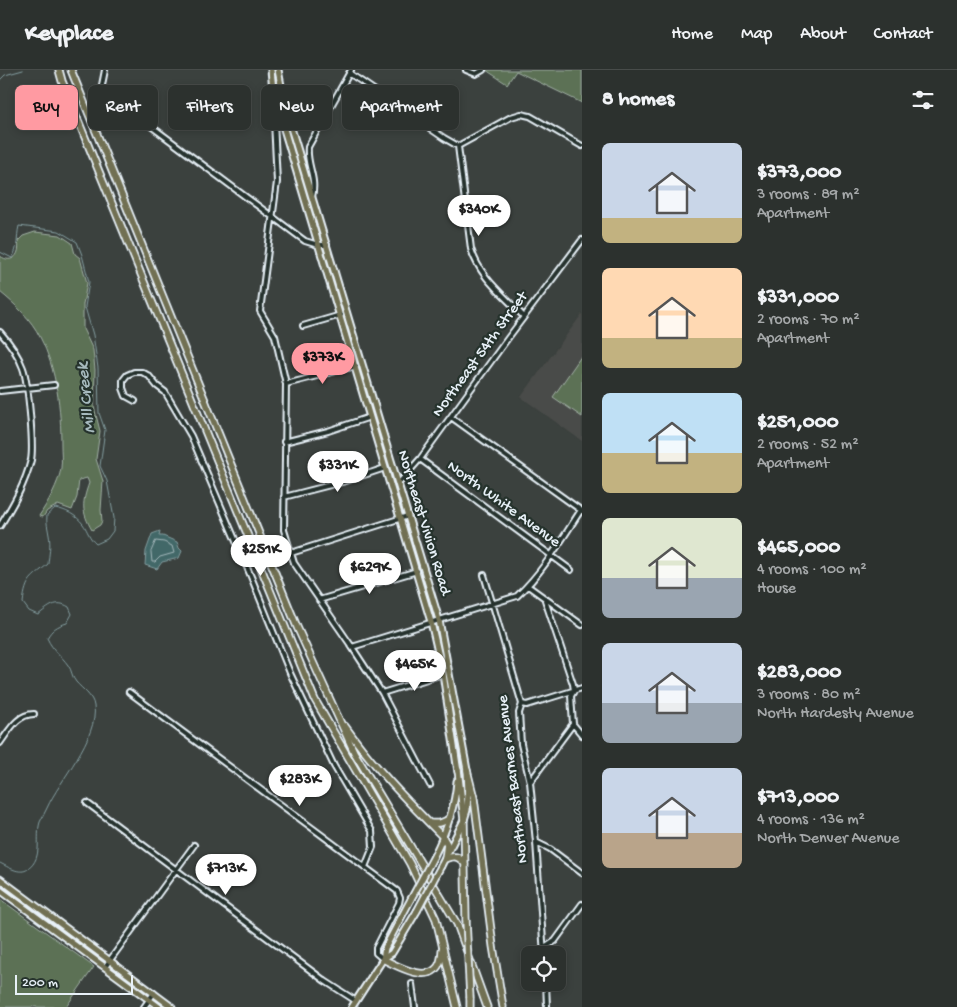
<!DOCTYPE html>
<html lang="en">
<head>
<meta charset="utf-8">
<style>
	body { margin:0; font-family:"Gochi Hand",sans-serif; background:#383d3a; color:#f1f3f6; height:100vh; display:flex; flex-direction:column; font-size:19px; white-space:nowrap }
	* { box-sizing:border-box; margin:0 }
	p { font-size:16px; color:#a6a9aa }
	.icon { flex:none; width:28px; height:28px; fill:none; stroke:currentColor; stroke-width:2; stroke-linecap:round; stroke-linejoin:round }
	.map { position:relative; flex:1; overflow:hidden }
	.drawer { display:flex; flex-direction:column; background:#2c312e; width:375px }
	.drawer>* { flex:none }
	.guide { position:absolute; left:15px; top:15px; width:475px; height:45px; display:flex; gap:10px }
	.fabs { position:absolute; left:521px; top:876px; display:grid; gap:10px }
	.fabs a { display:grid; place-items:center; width:45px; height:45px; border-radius:8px; background:#2c312e; box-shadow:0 2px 8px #0003,0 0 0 1px #484c4a; font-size:25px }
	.scale { position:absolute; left:15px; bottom:12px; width:118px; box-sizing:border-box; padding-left:5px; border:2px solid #e8f1f8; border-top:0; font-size:14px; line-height:18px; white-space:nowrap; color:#e8f1f8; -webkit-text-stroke:4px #26332d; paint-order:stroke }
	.price { position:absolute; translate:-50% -42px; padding:0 11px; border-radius:18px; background:#fff; color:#222; font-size:16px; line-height:32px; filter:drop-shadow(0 1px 2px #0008) }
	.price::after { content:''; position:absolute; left:50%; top:30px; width:15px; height:11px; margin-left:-8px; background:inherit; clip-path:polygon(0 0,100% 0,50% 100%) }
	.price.active { background:#ff9aa2; color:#111 }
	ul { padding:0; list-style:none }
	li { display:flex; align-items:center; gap:15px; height:125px; padding:0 20px }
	li span { display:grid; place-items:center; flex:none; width:140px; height:100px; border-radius:8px; color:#555 }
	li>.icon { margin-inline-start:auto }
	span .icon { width:60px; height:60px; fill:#fffc; stroke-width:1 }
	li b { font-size:21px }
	h2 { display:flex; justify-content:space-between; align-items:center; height:60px; padding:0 20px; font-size:21px }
	.tag { padding:0 18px; border-radius:8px; background:#2c312e; box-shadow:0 2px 8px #0003,0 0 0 1px #484c4a; font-size:18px; line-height:45px }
	.tag.active { background:#ff9aa2; color:#111 }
	header { display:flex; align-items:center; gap:30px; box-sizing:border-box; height:70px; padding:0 25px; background:#2c312e; border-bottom:1px solid #484c4a }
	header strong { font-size:24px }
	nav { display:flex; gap:28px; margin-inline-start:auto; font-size:18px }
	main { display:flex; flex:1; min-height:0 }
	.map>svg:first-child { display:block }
	.built { fill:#4a4b49 }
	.green { fill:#5b7155; stroke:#a2b1a6 }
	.water { fill:#426767; stroke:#849ea1 }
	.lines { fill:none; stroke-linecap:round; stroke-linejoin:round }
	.shore { stroke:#a6babe; stroke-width:1 }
	.stream { stroke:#849ea1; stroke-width:1 }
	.minor-casing { stroke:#e8f1f8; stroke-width:8 }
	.major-casing { stroke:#e8f1f8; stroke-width:9 }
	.highway-casing { stroke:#e8f1f8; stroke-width:9 }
	.minor { stroke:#26332d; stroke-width:4 }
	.major { stroke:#716f52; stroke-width:5 }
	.highway { stroke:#716f52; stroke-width:5.5 }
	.major-bridge-casing { stroke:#e8f1f8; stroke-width:9; stroke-linecap:butt }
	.highway-bridge-casing { stroke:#e8f1f8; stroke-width:9; stroke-linecap:butt }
	.major-bridge { stroke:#716f52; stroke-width:5 }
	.highway-bridge { stroke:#716f52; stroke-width:5.5 }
	.labels { text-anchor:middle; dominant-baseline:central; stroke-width:4.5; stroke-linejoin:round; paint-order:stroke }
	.street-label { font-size:16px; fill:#e8f1f8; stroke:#26332d }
	.water-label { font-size:18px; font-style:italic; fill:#a6babe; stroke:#26332d }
</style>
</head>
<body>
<header>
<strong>Keyplace</strong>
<nav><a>Home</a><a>Map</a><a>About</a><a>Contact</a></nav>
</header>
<main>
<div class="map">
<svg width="582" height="937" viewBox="0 0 582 937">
	<rect width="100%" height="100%" fill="#3b413e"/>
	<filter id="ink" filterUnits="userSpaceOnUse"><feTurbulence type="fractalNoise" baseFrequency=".02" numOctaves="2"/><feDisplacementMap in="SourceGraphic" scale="10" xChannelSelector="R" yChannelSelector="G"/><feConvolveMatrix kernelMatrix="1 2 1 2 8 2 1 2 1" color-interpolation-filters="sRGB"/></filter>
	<g filter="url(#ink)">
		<!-- built -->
		<path class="built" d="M 582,244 L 582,371 L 521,327 Z"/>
		<!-- green -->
		<path class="green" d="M 486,0 L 582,0 L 582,33 L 516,1 L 507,14 Z
			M 35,162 L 60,165 L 72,173 L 75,184 L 80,188 L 87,213 L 83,234 L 83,259 L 93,280 L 95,300 L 94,337 L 100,361 L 96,389 L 103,411 L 101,440 L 102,451 L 100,455 L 92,460 C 81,441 82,433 89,413 L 87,408 L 79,410 L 77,427 L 72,440 L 58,435 L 47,441 L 43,447 L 39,446 C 47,434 59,413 61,398 C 62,390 61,382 61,375 C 61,339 57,300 40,267 C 31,249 16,235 0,222 L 0,186 C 13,195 21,184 18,171 L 23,166 Z
			M 582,285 L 582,347 L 553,327 Z
			M 0,829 L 94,897 L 66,937 L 0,937 Z"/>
		<!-- water -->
		<path class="water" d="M 160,461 L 159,466 L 163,466 L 177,472 L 179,478 L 182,481 L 179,488 L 162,492 L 157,499 L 145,495 L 146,481 L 152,464 Z"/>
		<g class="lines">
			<!-- shore -->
			<path class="shore" d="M 156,471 L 164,472 L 172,476 L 174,483 L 160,487 L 155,492 L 152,492 L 151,482 Z"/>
			<!-- stream -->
			<path class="stream" d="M 0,10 L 5,5 L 23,0
				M 0,182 L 12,188 C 19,177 16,168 19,156 L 59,161 L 77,172 L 82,185 L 89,212 L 85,237 L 93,265 L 98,298 L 99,343 L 105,360 L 100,396 L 107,411 L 114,448 L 113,461 L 107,469 L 96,474 C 89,468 88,461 83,454 C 76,445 66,440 55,438 L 47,445 C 46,453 48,458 49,465 C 51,475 49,484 48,494 C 31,509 26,508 23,533 L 29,541 L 38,545 C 49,537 56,529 69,537 L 72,544 L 67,553 C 57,556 52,559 47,568 C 53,581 61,585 68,595 C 72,600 72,608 76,612 C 82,619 93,626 94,636 C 99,667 59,711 47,738 C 45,743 42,747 40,752 C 35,768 44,787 28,799 C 20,805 8,797 0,793"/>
			<!-- minor casing -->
			<g class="minor-casing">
				<path id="minor" d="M 105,0 L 102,15 L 104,21 L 305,171 L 318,175 L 327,175
					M 466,0 L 476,4 L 483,0
					M 349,3 L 444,68 L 458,76
					M 277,34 L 274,42 L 274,51 L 277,112 L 260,241 L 275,266 L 286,314 L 284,460 L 294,493 L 352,577 L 382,623 L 430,715
					M 458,76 L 471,179 C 480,208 504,225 524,247
					M 458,76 L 511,47 L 521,44 L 530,46 L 582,76
					M 312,127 C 317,107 306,95 308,77 L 351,0
					M 303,256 L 341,245
					M 0,262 C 9,272 18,284 23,298 C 28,312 34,375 31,390 C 25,414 13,435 0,456
					M 286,314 L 356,296
					M 0,321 L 54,315
					M 135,331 L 126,326 L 123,318 L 123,310 L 127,305 L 134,302 L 142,302 L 149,306 L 157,316 L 165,322 L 191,366 L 252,509 L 290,603 L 334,696 L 372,761 L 373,777 L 365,797
					M 451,347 L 582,441
					M 284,372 L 328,361 L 370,347
					M 420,389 L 571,500
					M 398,414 L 420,389 L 508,268 L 582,170
					M 284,427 L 346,411 L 385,398
					M 291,483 L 408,446
					M 484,505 L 522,634 L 519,643 L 521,674 L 530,712 L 536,772 L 544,885
					M 528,516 L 582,555
					M 319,530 L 417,501
					M 545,530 L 573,614 L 574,621 L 571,626 L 573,654
					M 352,577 L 517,526 C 543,502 562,469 581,440
					M 129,622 L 397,821 L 400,828 L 399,833 L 376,878 L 376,883 L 383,889
					M 382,623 L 443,604
					M 522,634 L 527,635 L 582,618
					M 573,654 L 582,665
					M 0,673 C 9,661 17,644 34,644
					M 530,712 L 573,654
					M 87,733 L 325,911 L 356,931
					M 536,772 L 550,779 L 582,803
					M 543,879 L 555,871 L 582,834
					M 105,897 L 194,775
					M 546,912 L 547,937
					M 412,914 L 415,937
					M 144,937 L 154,923"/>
			</g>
			<!-- major casing -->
			<g class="major-casing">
				<path id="major" d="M 271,0 L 273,20 L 281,49 L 431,552 L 443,604 L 458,702
					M 278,0 L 286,41 L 439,550 L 467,700 L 468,723 L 467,740 L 464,750 L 441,796
					M 434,786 C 446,762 455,738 457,711
					M 0,809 L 172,937
					M 0,820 L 159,937
					M 383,889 L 385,878 L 411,829
					M 352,937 L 383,889 L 392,883 L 417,841"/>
			</g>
			<!-- highway casing -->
			<g class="highway-casing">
				<path id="highway" d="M 59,0 L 62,11 L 315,630 L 410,794 L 436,849 L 457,937
					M 71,0 L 297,557 L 354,682 L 457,854 L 487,937
					M 345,656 C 373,696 408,732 443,767 L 447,774 L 445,789 C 454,785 459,786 465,794
					M 458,700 L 464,750 L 466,850
					M 467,700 L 474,728 L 493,876 L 503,937
					M 430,753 C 439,754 444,753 451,747
					M 383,889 C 404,900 441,919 442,880
					M 470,928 L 470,937"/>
			</g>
			<!-- minor -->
			<use href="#minor" class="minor"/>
			<!-- major -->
			<use href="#major" class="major"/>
			<!-- highway -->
			<use href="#highway" class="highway"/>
			<!-- major-bridge casing -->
			<g class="major-bridge-casing">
				<path id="major-bridge" d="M 411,829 L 434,786
					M 417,841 L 441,796"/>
			</g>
			<!-- highway-bridge casing -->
			<g class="highway-bridge-casing">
				<path id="highway-bridge" d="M 466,850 L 470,928"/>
			</g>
			<!-- major-bridge -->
			<use href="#major-bridge" class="major-bridge"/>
			<!-- highway-bridge -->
			<use href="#highway-bridge" class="highway-bridge"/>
		</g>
	</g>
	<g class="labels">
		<!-- street labels -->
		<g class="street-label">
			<text transform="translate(481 285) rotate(-54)">Northeast 54th Street</text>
			<text transform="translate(503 435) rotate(36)">North White Avenue</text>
			<text transform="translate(423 453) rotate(73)">Northeast Vivion Road</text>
			<text transform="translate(514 709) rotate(-97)">Northeast Barnes Avenue</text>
		</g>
		<!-- water labels -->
		<g class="water-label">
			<text transform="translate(87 328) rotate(-96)">Mill Creek</text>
		</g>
	</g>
</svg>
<div class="fabs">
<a><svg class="icon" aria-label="locate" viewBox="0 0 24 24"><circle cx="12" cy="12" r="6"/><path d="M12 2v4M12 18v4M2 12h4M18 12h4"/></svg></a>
</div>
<div class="scale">200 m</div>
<b class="price" style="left:479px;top:167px">$340K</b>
<b class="price active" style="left:323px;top:315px">$373K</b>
<b class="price" style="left:338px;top:423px">$331K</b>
<b class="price" style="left:261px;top:507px">$251K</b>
<b class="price" style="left:370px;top:525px">$629K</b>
<b class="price" style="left:415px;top:622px">$465K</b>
<b class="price" style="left:300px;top:737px">$283K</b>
<b class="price" style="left:226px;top:826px">$713K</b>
<div class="guide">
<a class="tag active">Buy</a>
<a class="tag">Rent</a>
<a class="tag">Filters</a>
<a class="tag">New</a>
<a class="tag">Apartment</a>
</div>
</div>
<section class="drawer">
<h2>8 homes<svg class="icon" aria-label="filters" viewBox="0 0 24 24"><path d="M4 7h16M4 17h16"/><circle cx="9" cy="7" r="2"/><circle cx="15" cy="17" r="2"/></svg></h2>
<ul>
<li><span style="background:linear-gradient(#c9d6e8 75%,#c2b280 0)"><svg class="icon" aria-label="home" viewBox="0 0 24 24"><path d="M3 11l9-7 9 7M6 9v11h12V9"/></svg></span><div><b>$373,000</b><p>3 rooms · 89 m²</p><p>Apartment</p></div></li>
<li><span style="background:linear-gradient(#ffd9b3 70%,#c2b280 0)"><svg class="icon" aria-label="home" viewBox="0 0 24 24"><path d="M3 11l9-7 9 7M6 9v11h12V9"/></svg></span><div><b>$331,000</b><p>2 rooms · 70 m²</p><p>Apartment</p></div></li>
<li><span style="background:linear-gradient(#bfe0f5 60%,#c2b280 0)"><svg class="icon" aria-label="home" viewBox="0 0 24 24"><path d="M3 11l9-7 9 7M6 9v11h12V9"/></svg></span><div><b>$251,000</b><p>2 rooms · 52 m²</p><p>Apartment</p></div></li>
<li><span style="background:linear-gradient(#dfe7d0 60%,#9aa5b1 0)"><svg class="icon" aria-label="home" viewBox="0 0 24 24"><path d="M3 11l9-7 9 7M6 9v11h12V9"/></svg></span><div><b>$465,000</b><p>4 rooms · 100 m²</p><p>House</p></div></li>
<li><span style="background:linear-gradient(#c9d6e8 60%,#9aa5b1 0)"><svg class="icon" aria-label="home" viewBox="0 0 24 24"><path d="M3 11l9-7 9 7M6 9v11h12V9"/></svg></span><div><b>$283,000</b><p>3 rooms · 80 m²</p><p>North Hardesty Avenue</p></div></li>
<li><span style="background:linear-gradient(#c9d6e8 65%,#b9a48a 0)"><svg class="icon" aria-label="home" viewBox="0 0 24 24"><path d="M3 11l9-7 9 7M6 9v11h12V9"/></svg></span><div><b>$713,000</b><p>4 rooms · 136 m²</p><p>North Denver Avenue</p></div></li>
</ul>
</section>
</main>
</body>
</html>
